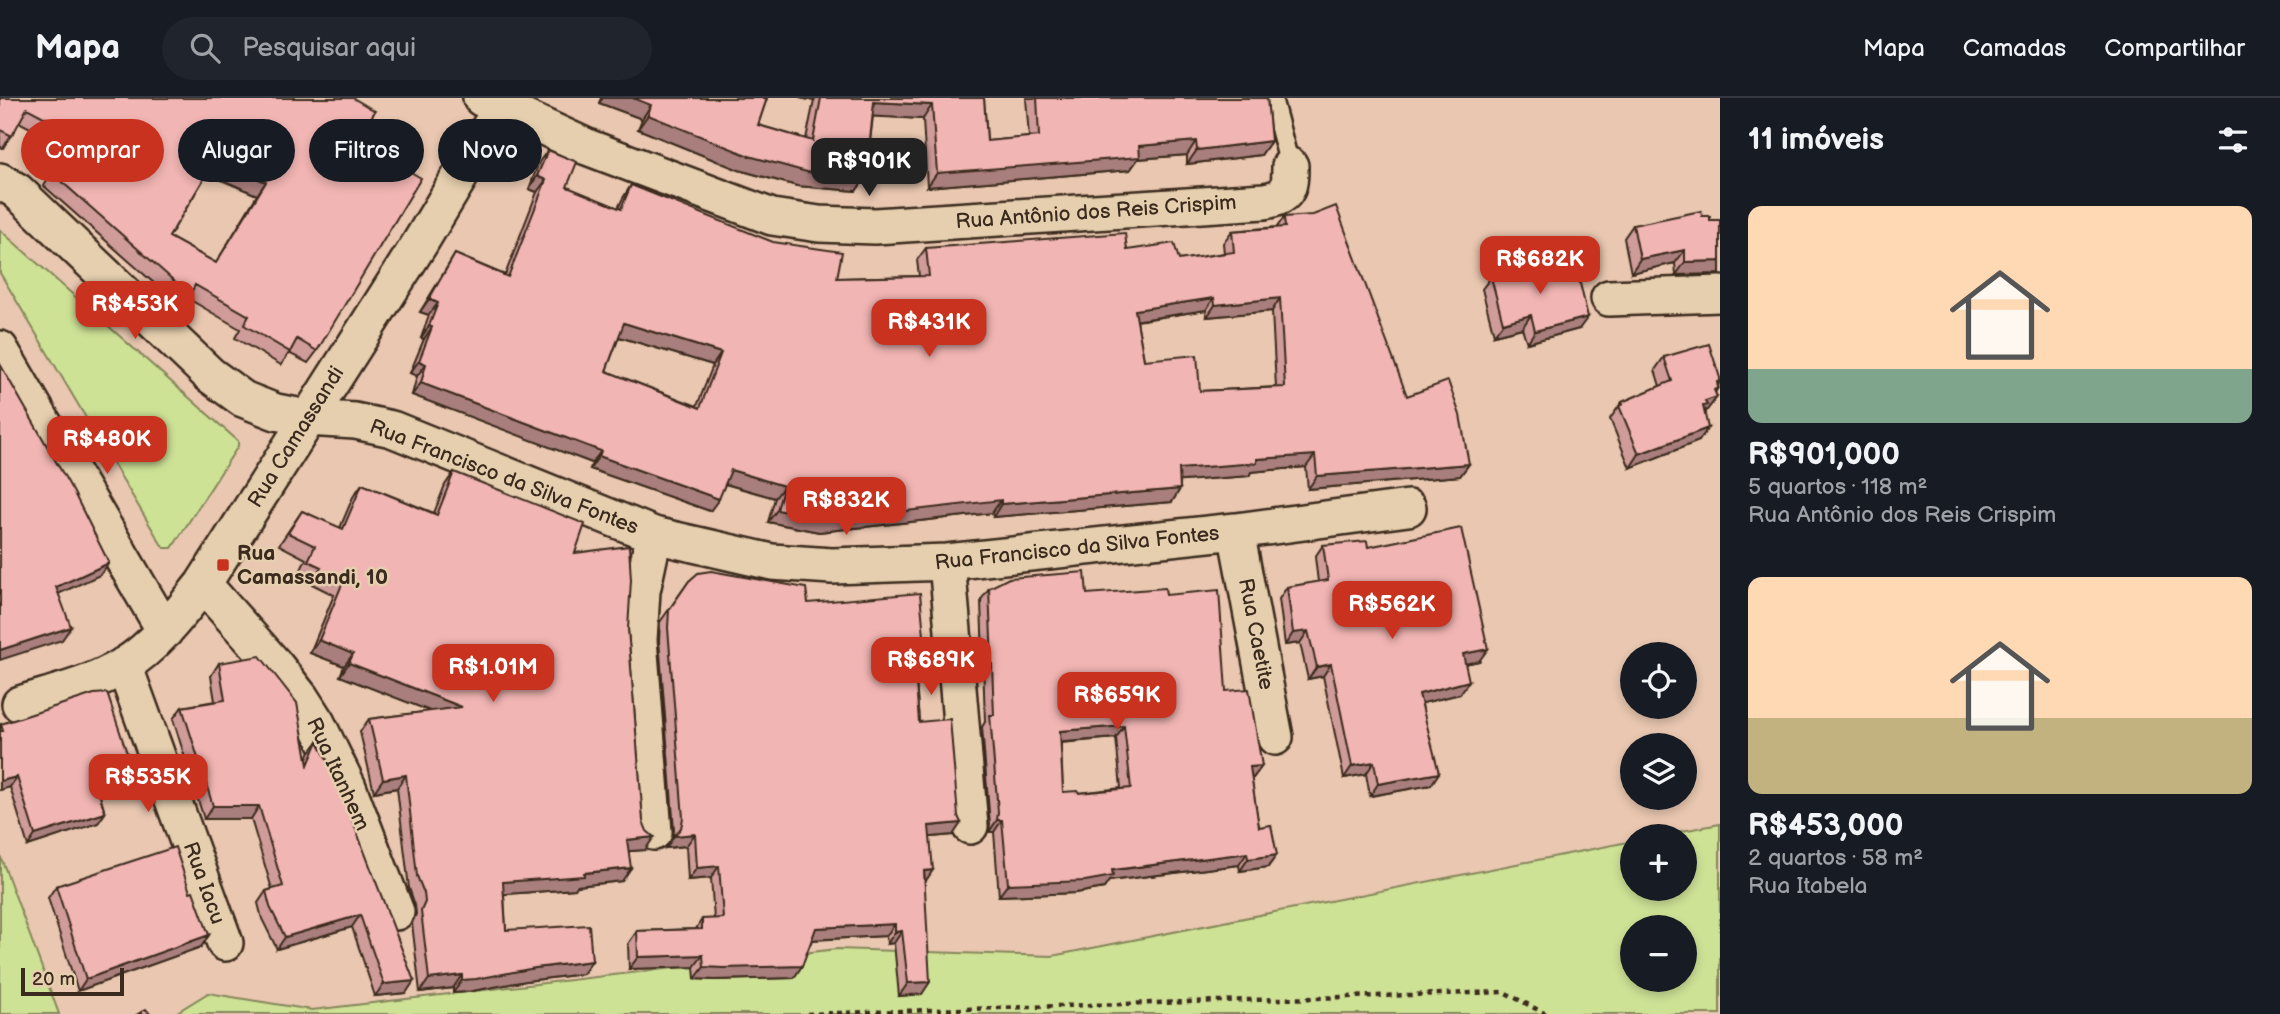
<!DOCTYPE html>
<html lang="pt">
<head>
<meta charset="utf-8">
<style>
	body { margin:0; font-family:"Balsamiq Sans",sans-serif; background:#20242c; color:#f1f3f6; height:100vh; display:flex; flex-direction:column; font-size:26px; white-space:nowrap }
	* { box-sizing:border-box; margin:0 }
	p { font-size:23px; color:#9ea1a6 }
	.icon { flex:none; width:38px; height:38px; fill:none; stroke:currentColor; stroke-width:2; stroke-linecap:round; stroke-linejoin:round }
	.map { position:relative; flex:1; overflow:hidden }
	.panel { display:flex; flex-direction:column; background:#171b24; width:560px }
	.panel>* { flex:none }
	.banner { position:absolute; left:21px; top:21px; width:665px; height:63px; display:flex; gap:14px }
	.buttons { position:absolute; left:1620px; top:544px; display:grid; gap:14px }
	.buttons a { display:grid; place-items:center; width:77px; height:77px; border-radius:50%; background:#171b24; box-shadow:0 4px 10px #0003; font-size:35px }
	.scale { position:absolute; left:21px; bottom:18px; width:103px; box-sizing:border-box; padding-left:7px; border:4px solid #3b2a1e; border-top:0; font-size:19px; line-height:24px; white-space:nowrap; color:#3b2a1e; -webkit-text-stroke:5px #e5cfae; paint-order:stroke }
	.price { position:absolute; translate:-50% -60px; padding:0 16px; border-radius:14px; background:#c8321e; color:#fff; font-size:23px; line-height:46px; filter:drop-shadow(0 2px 4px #0008) }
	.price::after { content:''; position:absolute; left:50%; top:42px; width:21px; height:16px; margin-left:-10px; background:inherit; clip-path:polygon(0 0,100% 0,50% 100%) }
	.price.on { background:#222; color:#fff }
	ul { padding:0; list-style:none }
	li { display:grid; align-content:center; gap:14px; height:371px; padding:0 28px }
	li span { display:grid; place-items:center; height:217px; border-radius:14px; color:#555 }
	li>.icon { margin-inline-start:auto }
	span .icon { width:126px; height:126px; fill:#fffc; stroke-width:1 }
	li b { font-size:30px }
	h2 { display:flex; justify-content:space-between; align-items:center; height:84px; padding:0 28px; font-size:30px }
	.pill { padding:0 24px; border-radius:32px; background:#171b24; box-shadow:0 4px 10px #0003; font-size:24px; line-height:63px }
	.pill.on { background:#c8321e; color:#fff }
	header { display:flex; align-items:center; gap:42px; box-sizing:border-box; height:98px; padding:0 35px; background:#171b24; border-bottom:2px solid #363941 }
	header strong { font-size:33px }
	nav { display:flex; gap:38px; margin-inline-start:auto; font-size:24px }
	.search { width:490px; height:63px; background:#20242c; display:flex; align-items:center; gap:18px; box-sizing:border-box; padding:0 24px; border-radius:38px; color:#9ea1a6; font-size:26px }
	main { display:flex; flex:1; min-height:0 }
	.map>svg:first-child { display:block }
	.green { fill:#cee296; stroke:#84865a; stroke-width:2; fill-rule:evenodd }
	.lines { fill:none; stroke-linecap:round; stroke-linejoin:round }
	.service-casing { stroke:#3b2a1e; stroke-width:23 }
	.minor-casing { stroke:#3b2a1e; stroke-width:40 }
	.path { stroke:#3b2a1e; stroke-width:4.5; stroke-dasharray:5 5; stroke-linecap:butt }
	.service { stroke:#e5cfae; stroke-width:18 }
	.minor { stroke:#e5cfae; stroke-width:35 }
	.wall { fill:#cf9c9a; stroke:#3b2a1e; stroke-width:2; fill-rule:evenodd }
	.shaded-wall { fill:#a97f7d; stroke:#3b2a1e; stroke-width:2 }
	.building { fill:#f1b5b3; stroke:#3b2a1e; stroke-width:2; fill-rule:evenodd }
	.poi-dot { fill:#c8321e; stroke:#e5cfae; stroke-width:2.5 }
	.labels { text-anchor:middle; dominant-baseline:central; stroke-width:5; stroke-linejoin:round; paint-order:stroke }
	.street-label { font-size:21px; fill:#3b2a1e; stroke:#e5cfae }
	.poi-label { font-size:21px; font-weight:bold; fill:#3b2a1e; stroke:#e5cfae; text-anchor:start }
</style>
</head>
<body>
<header>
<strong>Mapa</strong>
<div class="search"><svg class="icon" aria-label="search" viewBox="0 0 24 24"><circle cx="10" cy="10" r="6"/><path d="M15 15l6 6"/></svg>Pesquisar aqui</div>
<nav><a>Mapa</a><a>Camadas</a><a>Compartilhar</a></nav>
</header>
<main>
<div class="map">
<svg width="1720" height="916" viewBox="0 0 1720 916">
	<rect width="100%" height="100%" fill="#e9c7b0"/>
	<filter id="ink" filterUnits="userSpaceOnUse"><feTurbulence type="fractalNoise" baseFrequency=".0143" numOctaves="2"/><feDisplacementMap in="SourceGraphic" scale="14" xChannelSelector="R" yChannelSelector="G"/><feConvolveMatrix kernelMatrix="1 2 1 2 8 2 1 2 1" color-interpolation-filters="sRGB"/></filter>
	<g filter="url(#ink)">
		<!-- green -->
		<path class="green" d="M 0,132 L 238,343 L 238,348 L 172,450 L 164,450 L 161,446 L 0,175 Z
			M 1720,726 L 1720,916 L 174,916 L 208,895 L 312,912 L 837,851 L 1052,858 L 1633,743 L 1633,791 L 1685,791 L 1685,738 L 1655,738 ZM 1633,830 L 1685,830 L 1685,882 L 1633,882 Z
			M 0,757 L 59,916 L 0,916 Z"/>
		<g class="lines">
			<!-- service casing -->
			<g class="service-casing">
				<path id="service" d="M 1272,0 L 1290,68"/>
			</g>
			<!-- minor casing -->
			<g class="minor-casing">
				<path id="minor" d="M 481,0 L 587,49 L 772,119 L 819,126 L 875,128 L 1264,103 C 1288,99 1290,92 1290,68
					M 0,83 L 17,93 L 210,277 L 243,301 L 276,314 L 307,320 L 355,323 L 392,331 L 654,437 L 772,464 L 832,468 L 947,464 L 1236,433 L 1408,410
					M 1609,200 L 1720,196
					M 0,251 L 165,533
					M 1236,433 L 1275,639
					M 654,437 L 642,493 L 639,542 L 654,734
					M 947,464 L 970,728
					M 203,486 L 275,567 L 301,600 L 317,625 L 348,689 L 396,814
					M 124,567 L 225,845
					M 20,606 C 55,595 92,587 123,568 C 156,548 180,515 203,486 L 420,145 L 507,0"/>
			</g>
			<!-- path -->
			<path class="path" d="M 807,916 L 1504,894 L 1546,916"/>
			<!-- service -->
			<use href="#service" class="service"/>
			<!-- minor -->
			<use href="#minor" class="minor"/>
		</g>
		<!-- wall -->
		<path class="wall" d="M 0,0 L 357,43 L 317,253 L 308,265 L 289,255 L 281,267 L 235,240 L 240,231 L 187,200 L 181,209 L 44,88 L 67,49 L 19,24 L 3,50 L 0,49 ZM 207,76 L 257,97 L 216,165 L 169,139 Z
			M 601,0 L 767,0 L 758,27 L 806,41 L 814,3 L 800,0 L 984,0 L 987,43 L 1029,39 L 1026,0 L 1267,0 L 1271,43 L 1261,57 L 1187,66 L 1187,57 L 1138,61 L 1130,72 L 927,89 L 923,21 L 873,18 L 866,79 L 856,93 L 797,88 L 739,72 L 638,31 L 642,21 L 599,5 Z
			M 548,52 L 567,89 L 618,110 L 623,100 L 631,87 L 837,180 L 919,178 L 917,162 L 926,150 L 1127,152 L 1179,162 L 1224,155 L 1223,145 L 1232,133 L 1277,129 L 1284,119 L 1407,298 L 1469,366 L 1460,378 L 1308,391 L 1306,369 L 1251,374 L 1249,378 L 1180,383 L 1180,391 L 1172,404 L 993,419 L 992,415 L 819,434 L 768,424 L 775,400 L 725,386 L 710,413 L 590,371 L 592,365 L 412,297 L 417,278 L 410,275 L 424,241 L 421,240 L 429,217 L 420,214 L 455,156 L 505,177 L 537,94 L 529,91 L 539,64 ZM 1206,212 L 1207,219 L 1272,213 L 1276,289 L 1200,293 L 1144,262 L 1137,223 ZM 619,239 L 713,267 L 697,308 L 606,273 Z
			M 1710,122 L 1720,176 L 1676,177 L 1675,165 L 1631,175 L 1624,140 L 1633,127 Z
			M 1491,179 L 1579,231 L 1527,245 L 1522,230 L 1494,237 L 1482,191 Z
			M 1664,259 L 1720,280 L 1720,284 L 1715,295 L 1717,299 L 1707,312 L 1705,313 L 1699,343 L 1630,370 L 1610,321 L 1622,304 L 1660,288 L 1655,272 Z
			M 454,374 L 575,455 L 628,531 L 645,752 L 629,753 L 622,783 L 577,788 L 575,791 L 504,796 L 506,832 L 592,863 L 583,876 L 526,883 L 467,894 L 453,895 L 453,890 L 420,894 L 412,825 L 416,816 L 415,807 L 409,790 L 397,690 L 374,694 L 360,634 L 369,621 L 431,613 L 340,578 L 344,568 L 310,555 L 334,497 L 310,485 L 312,482 L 299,476 L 306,461 L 279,447 L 302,413 L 340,430 L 353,399 L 362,386 L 434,415 L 445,387 Z
			M 1323,447 L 1368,449 L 1479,563 L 1465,566 L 1460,596 L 1422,605 L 1431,687 L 1370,698 L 1366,676 L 1344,680 L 1323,578 L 1308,581 L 1300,545 L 1285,547 L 1279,501 L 1287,489 L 1318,484 L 1315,459 Z
			M 689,483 L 808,505 L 919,582 L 916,582 L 919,624 L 953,737 L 930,739 L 925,784 L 922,896 L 899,898 L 894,845 L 887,846 L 886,838 L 812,842 L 794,880 L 715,882 L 695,881 L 694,869 L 629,871 L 628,846 L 637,833 L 696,831 L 702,821 L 714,821 L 711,780 L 688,782 L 686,748 L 666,750 L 673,741 L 674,732 L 659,542 L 660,524 Z
			M 989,490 L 1087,496 L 1166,497 L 1226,593 L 1262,668 L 1253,680 L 1251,680 L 1259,729 L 1268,769 L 1240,773 L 1239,767 L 1109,783 L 1104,790 L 1076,795 L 999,798 L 994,734 L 989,734 L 990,726 L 982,629 L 985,624 L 981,502 ZM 1116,640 L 1121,690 L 1079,695 L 1063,694 L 1061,645 Z
			M 219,565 L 307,661 L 309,655 L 318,643 L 406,895 L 375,898 L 352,829 L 277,851 L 262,821 L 258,805 L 266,793 L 272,791 L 251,721 L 204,721 L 173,621 L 182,609 L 215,603 L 211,578 Z
			M 1,626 L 126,683 L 98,692 L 105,715 L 98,725 L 28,748 L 10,689 L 0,692 L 0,627 Z
			M 56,788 L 190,794 L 209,837 L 201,849 L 78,893 L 48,800 Z"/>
		<!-- shaded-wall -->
		<path class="shaded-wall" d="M 603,0 L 633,0 L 651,7 L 642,21 L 599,5 Z
			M 800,0 L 816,0 L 814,3 Z
			M 874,4 L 932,7 L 923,21 L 864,18 Z
			M 648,17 L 866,79 L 856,93 L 797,88 L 739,72 L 638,31 Z
			M 1196,43 L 1187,57 L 1138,61 L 1130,72 L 927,89 L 937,75 L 1139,48 Z
			M 1271,43 L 1261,57 L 1187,66 L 1197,52 Z
			M 215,62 L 266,84 L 257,97 L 206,75 Z
			M 537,78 L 546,82 L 537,94 L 529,91 Z
			M 1685,152 L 1675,165 L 1631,175 L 1640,161 Z
			M 1720,163 L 1720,176 L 1676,177 L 1685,164 Z
			M 1214,200 L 1206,212 L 1127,224 L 1135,212 Z
			M 1280,200 L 1272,213 L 1207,219 L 1215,207 Z
			M 429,201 L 438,205 L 429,217 L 420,214 Z
			M 1531,217 L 1522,230 L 1494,237 L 1503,225 Z
			M 1588,219 L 1579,231 L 1527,245 L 1535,233 Z
			M 624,225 L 721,255 L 713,267 L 616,238 Z
			M 429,228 L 432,229 L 424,241 L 421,240 Z
			M 419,263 L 426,266 L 417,278 L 410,275 Z
			M 1720,283 L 1715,291 L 1718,290 L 1710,301 L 1717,299 L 1707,312 L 1696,316 L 1717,284 Z
			M 421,285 L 601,353 L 592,365 L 412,297 Z
			M 1708,330 L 1699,343 L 1630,370 L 1639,356 Z
			M 1315,357 L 1306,369 L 1251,374 L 1249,378 L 1170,384 L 1179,371 L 1257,361 Z
			M 599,358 L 719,401 L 710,413 L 590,371 Z
			M 1469,366 L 1460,378 L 1308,391 L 1317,378 Z
			M 731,372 L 784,388 L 775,400 L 722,385 Z
			M 1180,391 L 1172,404 L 993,419 L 1001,406 Z
			M 1001,402 L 992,415 L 819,434 L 768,424 L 777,412 Z
			M 109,465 L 100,477 L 47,501 L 56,489 Z
			M 71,529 L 62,542 L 0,562 L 0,552 Z
			M 1308,533 L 1300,545 L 1285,547 L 1293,535 Z
			M 319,542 L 353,556 L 344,568 L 310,555 Z
			M 1488,551 L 1479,563 L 1454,568 L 1463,556 Z
			M 349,565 L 462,609 L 453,622 L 340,578 Z
			M 1331,566 L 1323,578 L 1308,581 L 1317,569 Z
			M 927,570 L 919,582 L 907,583 L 915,571 Z
			M 1469,583 L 1460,596 L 1411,608 L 1419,596 Z
			M 1124,628 L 1116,640 L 1052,645 L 1060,633 Z
			M 1374,664 L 1366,676 L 1344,680 L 1352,668 Z
			M 1262,668 L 1253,680 L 1241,681 L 1250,669 Z
			M 133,673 L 126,683 L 89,696 L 96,685 Z
			M 1439,675 L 1431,687 L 1370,698 L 1378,686 Z
			M 406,677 L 397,690 L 374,694 L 383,681 Z
			M 17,679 L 10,689 L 0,692 L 0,683 Z
			M 213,708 L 259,708 L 251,721 L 204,721 Z
			M 105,715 L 98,725 L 28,748 L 35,737 Z
			M 997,722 L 1002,722 L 994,734 L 989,734 Z
			M 961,725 L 953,737 L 921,740 L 929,728 Z
			M 695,736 L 686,748 L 666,750 L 674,738 Z
			M 654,739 L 645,752 L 618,754 L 627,742 Z
			M 1247,755 L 1239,767 L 1109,783 L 1104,790 L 1076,795 L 999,798 L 1008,786 Z
			M 1277,757 L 1268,769 L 1240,773 L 1248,761 Z
			M 719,768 L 711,780 L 688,782 L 697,770 Z
			M 631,770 L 622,783 L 577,788 L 575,791 L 494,797 L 503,784 Z
			M 933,772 L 925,784 L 924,773 Z
			M 360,817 L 352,829 L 277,851 L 285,839 Z
			M 895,826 L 886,838 L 807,842 L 816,830 Z
			M 902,833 L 894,845 L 887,846 L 895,834 Z
			M 209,837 L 201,849 L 78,893 L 86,881 Z
			M 703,857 L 694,869 L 629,871 L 638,859 Z
			M 592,863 L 583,876 L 526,883 L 467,894 L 453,895 L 462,882 L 535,870 Z
			M 802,868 L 794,880 L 715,882 L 695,881 L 704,869 Z
			M 462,877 L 453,890 L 420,894 L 429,881 Z
			M 414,883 L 406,895 L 375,898 L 384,886 Z
			M 930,884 L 922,896 L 899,898 L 908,885 Z"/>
		<!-- building -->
		<path class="building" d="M 0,0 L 353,0 L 375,13 L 357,43 L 421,80 L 317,253 L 297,241 L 290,254 L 244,227 L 249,218 L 195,187 L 190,197 L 52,75 L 76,36 L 27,10 L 12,38 L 0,32 ZM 215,62 L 266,84 L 216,165 L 169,139 Z
			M 633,0 L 767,0 L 758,27 L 813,43 L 821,0 L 984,0 L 987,43 L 1039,38 L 1037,0 L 1267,0 L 1271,43 L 1197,52 L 1196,43 L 1139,48 L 1140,59 L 937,75 L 932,7 L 874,4 L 866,79 L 807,74 L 749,58 L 648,17 L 651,7 Z
			M 548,52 L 577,64 L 567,89 L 621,111 L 631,87 L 773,144 L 842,154 L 837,180 L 929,178 L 926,150 L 1125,135 L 1127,152 L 1174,145 L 1179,162 L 1234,154 L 1232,133 L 1285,129 L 1284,119 L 1313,117 L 1336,108 L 1407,298 L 1448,283 L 1460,317 L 1469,366 L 1317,378 L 1315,357 L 1257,361 L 1257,365 L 1179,371 L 1180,391 L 1001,406 L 1001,402 L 828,422 L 777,412 L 784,388 L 731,372 L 719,401 L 599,358 L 601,353 L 421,285 L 426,266 L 419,263 L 432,229 L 429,228 L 438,205 L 429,201 L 455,156 L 508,179 L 546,82 L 537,78 ZM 1214,200 L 1215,207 L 1280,200 L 1285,289 L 1200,293 L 1197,257 L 1144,262 L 1135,212 ZM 624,225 L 721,255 L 700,310 L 606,273 Z
			M 1701,113 L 1702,118 L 1710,118 L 1710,122 L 1720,122 L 1720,163 L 1685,164 L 1685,152 L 1640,161 L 1633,127 Z
			M 1561,162 L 1567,184 L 1579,181 L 1588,219 L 1535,233 L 1531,217 L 1503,225 L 1491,179 Z
			M 1709,246 L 1720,280 L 1720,283 L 1717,284 L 1718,290 L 1714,292 L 1717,299 L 1705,303 L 1707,307 L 1703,308 L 1708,330 L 1639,356 L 1619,308 L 1623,306 L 1622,304 L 1672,283 L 1664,259 Z
			M 0,266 L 74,395 L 109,465 L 56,489 L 71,529 L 0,552 Z
			M 454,374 L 585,426 L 575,455 L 629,448 L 631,482 L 628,531 L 643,723 L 647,733 L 654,739 L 627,742 L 631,770 L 584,775 L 584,778 L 503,784 L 506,832 L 589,827 L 592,863 L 535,870 L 476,881 L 462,882 L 462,877 L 429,881 L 421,813 L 425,804 L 424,795 L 417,778 L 406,677 L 383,681 L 369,621 L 462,609 L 349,565 L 353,556 L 319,542 L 343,484 L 319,472 L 321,469 L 308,463 L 315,448 L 288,435 L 302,413 L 343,431 L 362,386 L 437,417 Z
			M 1461,430 L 1488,551 L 1463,556 L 1469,583 L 1419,596 L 1439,675 L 1378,686 L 1374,664 L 1352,668 L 1331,566 L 1317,569 L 1308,533 L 1293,535 L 1287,489 L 1328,482 L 1323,447 L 1367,443 L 1368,449 Z
			M 711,473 L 806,490 L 808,505 L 920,495 L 927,570 L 915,571 L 919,624 L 950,621 L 958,718 L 961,725 L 929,728 L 933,772 L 924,773 L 930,884 L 908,885 L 902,833 L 895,834 L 895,826 L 816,830 L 802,868 L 723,870 L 704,869 L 703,857 L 638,859 L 637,833 L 702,831 L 702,821 L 723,820 L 719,768 L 697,770 L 695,736 L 674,738 L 681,730 L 683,720 L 668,530 L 669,512 L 689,483 L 698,475 Z
			M 1085,474 L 1087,496 L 1165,490 L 1166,497 L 1219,492 L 1226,593 L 1249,591 L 1262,668 L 1250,669 L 1259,729 L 1271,727 L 1277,757 L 1248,761 L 1247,755 L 1112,772 L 1113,778 L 1085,783 L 1008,786 L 1002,722 L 997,722 L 998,714 L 990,617 L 994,617 L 989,490 L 1009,480 ZM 1124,628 L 1131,690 L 1079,695 L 1078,693 L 1063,694 L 1060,633 Z
			M 260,558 L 297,605 L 308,667 L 318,643 L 338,685 L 414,883 L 384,886 L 360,817 L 285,839 L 270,809 L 266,793 L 283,788 L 259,708 L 213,708 L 182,609 L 225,602 L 219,565 Z
			M 107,595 L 133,673 L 96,685 L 105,715 L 35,737 L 17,679 L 0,683 L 0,633 L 3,633 L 1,626 L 94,596 Z
			M 175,749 L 190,794 L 193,793 L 209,837 L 86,881 L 56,788 Z
			M 146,911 L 150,916 L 138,916 Z"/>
	</g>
	<!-- markers -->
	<rect class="poi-dot" x="216" y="460" width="14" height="14" rx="3.5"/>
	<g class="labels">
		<!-- street labels -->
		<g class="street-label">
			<text transform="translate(1096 114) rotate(-4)">Rua Antônio dos Reis Crispim</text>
			<text transform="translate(296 339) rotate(-58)">Rua Camassandi</text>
			<text transform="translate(504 379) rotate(21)">Rua Francisco da Silva Fontes</text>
			<text transform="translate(1077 450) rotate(-6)">Rua Francisco da Silva Fontes</text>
			<text transform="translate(1256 536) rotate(79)">Rua Caetite</text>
			<text transform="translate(338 676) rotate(65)">Rua Itanhem</text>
			<text transform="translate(204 785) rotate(70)">Rua Iacu</text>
		</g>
		<!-- poi labels -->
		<g class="poi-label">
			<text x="237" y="455">Rua<tspan x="237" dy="24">Camassandi, 10</tspan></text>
		</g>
	</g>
</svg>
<div class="buttons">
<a><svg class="icon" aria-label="locate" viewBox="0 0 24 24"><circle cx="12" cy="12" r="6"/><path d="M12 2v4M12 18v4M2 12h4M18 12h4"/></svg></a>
<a><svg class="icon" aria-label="layers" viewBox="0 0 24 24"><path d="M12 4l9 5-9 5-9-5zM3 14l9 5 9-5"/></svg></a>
<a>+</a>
<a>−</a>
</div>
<div class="scale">20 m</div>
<b class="price on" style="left:869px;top:100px">R$901K</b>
<b class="price" style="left:1540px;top:198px">R$682K</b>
<b class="price" style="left:135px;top:243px">R$453K</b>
<b class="price" style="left:929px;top:261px">R$431K</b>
<b class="price" style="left:107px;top:378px">R$480K</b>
<b class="price" style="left:846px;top:439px">R$832K</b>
<b class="price" style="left:1392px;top:543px">R$562K</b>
<b class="price" style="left:931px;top:599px">R$689K</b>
<b class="price" style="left:493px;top:606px">R$1.01M</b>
<b class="price" style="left:1117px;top:634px">R$659K</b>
<b class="price" style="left:148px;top:716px">R$535K</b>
<div class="banner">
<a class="pill on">Comprar</a>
<a class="pill">Alugar</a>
<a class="pill">Filtros</a>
<a class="pill">Novo</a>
</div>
</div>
<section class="panel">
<h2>11 imóveis<svg class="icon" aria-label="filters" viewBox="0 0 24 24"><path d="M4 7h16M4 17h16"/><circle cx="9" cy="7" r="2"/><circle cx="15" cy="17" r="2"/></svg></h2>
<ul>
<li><span style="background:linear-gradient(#ffd9b3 75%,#7fa58c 0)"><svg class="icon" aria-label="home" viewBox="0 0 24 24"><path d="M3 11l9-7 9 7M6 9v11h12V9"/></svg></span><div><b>R$901,000</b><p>5 quartos · 118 m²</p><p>Rua Antônio dos Reis Crispim</p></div></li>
<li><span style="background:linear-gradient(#ffd9b3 65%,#c2b280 0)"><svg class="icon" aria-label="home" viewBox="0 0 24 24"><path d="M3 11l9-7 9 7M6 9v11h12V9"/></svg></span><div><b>R$453,000</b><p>2 quartos · 58 m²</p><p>Rua Itabela</p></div></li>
</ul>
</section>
</main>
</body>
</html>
